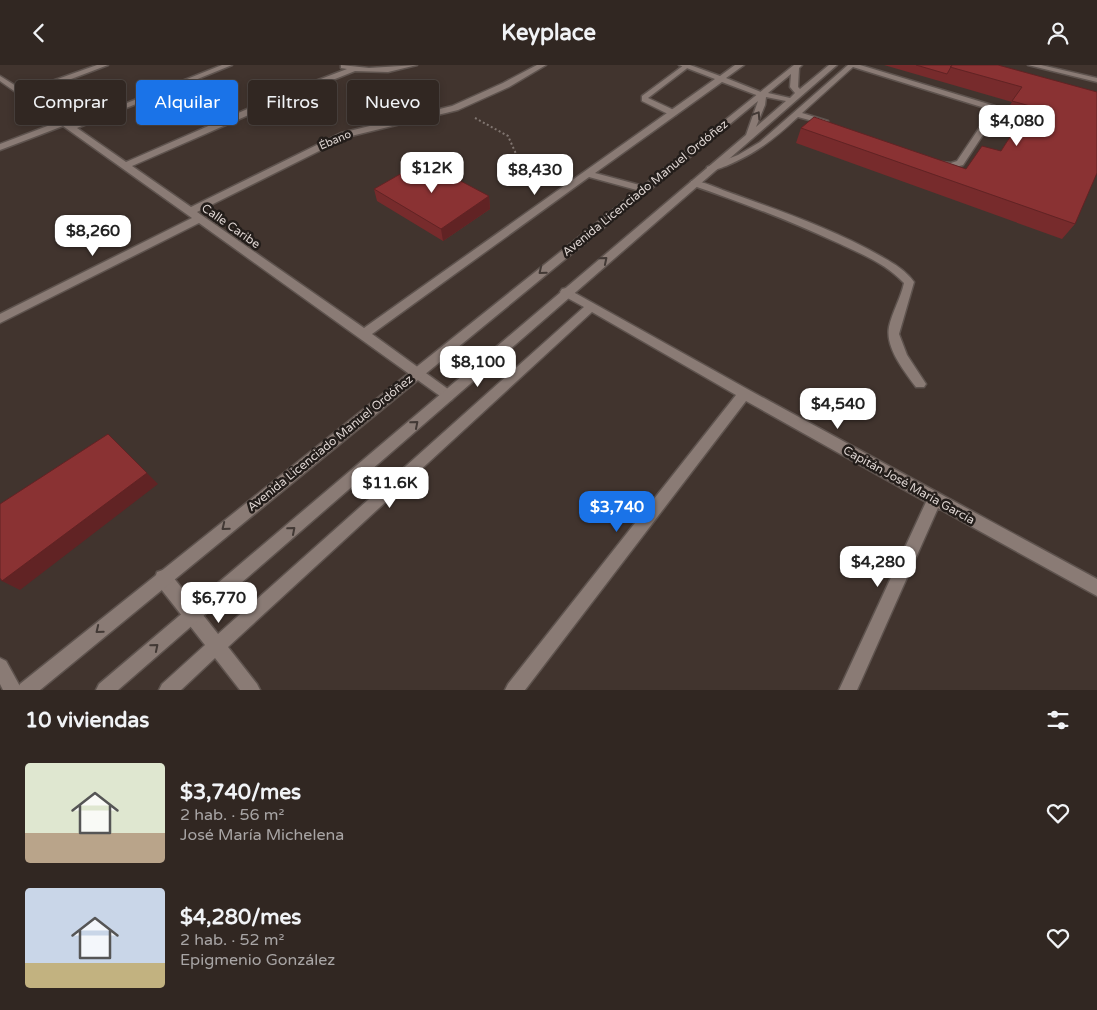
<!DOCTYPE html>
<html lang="es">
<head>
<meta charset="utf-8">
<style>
	body { margin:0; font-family:"Varela Round",sans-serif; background:#392f2a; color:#f1f3f6; height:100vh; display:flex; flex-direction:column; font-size:19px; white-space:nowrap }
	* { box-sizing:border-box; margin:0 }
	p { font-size:16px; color:#a8a5a5 }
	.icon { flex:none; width:28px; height:28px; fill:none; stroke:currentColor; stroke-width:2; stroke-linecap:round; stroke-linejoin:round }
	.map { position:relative; height:625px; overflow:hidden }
	.sheet { display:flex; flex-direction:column; background:#312722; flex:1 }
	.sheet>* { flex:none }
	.banner { position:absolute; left:15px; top:15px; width:500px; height:45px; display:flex; gap:10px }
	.price { position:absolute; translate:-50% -42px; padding:0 11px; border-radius:10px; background:#fff; color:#222; font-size:16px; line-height:32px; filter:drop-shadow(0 1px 2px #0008) }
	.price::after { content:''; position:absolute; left:50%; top:30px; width:15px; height:11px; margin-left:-8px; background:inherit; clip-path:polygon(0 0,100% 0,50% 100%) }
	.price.active { background:#1a73e8; color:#fff }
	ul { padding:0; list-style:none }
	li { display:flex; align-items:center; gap:15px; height:125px; padding:0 25px }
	li span { display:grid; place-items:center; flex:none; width:140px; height:100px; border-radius:5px; color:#555 }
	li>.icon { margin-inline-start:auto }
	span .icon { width:60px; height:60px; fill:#fffc; stroke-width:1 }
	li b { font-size:21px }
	h2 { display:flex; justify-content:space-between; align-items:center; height:60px; padding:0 25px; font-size:21px }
	.pill { padding:0 18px; border-radius:5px; background:#312722; box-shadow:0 2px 8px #0003,0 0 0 1px #4c4440; font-size:18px; line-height:45px }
	.pill.active { background:#1a73e8; color:#fff }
	header { display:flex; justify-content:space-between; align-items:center; height:65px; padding:0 25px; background:#312722; font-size:22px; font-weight:800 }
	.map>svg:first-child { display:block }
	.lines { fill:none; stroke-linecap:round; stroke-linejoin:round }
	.lane-casing { stroke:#5e534e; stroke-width:3 }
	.street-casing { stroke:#5e534e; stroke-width:3 }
	.secondary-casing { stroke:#5e534e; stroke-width:3 }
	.path-far1 { stroke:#817671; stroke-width:2; stroke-dasharray:2 2.5; stroke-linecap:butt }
	.path { stroke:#817671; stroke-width:2.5; stroke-dasharray:2 3; stroke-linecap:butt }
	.lane { fill:#8a7b75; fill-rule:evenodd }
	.street { fill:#8a7b75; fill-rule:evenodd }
	.secondary { fill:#8a7b75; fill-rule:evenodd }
	.wall { fill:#772b2c }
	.shaded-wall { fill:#612324 }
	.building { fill:#8a3233; stroke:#612324 }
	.oneway { stroke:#423935 }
	.labels { text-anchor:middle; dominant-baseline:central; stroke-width:5; stroke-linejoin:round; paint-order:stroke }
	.far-street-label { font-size:11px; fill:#ded5d2; stroke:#231d1a }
	.street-label { font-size:12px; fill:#ded5d2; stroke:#231d1a }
</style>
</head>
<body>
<header><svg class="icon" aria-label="back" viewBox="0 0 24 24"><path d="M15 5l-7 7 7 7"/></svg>Keyplace<svg class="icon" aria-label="person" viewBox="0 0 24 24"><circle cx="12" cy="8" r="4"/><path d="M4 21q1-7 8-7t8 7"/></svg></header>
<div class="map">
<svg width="1097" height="625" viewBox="0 0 1097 625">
	<rect width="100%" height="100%" fill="#41342e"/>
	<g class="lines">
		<!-- lane casing -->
		<g class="lane-casing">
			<path id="lane" d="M 684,0 L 690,1 L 648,33 L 676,46 L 676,50 L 670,50 L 642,36 L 642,31 Z
				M 848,0 L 860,0 L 995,41 L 996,50 L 963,100 L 952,103 L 938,101 L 937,99 L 941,97 L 951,98 L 957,96 L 988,50 L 988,44 L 853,2 L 802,48 L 828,56 L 828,60 L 798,52 C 774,74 757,88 726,101 C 720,103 714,106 707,106 L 707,102 L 738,90 L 760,77 Z
				M 691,116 C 702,115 717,123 728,127 C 780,146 836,165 884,193 C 895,199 907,207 914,217 L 899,269 L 907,290 L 926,319 L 924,322 L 916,322 C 905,307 885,283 889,262 C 892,247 901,233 904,218 C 886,199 862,189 838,178 C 790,156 741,137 691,120 Z"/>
		</g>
		<!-- street casing -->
		<g class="street-casing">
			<path id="street" d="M 97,0 L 108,0 L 29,30 L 72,60 L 222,0 L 232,0 L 77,63 L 126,97 L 284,28 L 347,4 L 341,3 L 341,0 L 369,3 L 417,0 L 388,7 L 355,6 L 290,32 L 132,101 L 191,142 L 341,68 L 452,41 L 503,18 L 537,0 L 546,0 L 509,22 L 458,45 L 347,72 L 197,147 L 364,263 L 715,14 L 679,0 L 690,0 L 720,11 L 735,0 L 744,0 L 726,13 L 766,29 L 759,31 L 722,17 L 595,108 L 647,122 L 647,126 L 644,127 L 589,112 L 372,269 L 452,327 L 453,331 L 452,335 L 447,336 L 199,158 L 0,258 L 0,249 L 192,153 L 63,61 L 0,85 L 0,79 L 58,57 L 0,16 L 0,11 L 24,26 Z
				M 566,223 L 749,325 L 1097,514 L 1097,531 L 938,443 L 857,625 L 839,625 L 926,437 L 746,336 L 525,625 L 505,625 L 508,619 L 736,330 L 592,247 L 228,582 L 257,619 L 260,625 L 240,625 L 215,593 L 181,625 L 159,625 L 162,619 L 205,580 L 157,519 L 155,513 L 157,507 L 163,505 L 169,507 L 218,569 L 584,242 L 562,230 L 560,227 L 562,224 Z
				M 0,593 L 6,596 L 22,625 L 3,625 L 0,619 Z"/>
		</g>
		<!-- secondary casing -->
		<g class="secondary-casing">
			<path id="secondary" d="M 794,0 L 802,0 L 799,3 L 798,22 L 800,24 L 829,0 L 837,0 L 118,625 L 96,625 L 99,619 L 746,70 L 758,36 L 40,625 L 17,625 L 20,619 ZM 791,9 L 790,22 L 795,28 L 790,33 L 768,28 ZM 766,32 L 786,36 L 756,62 L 765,40 Z
				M 1028,0 L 1041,0 L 1097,13 L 1097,17 Z"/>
		</g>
		<!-- path-far1 -->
		<path class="path-far1" d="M 409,17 L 434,31
			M 475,53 L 508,71 L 525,109"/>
		<!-- path -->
		<path class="path" d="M 525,108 L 533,126"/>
		<!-- lane -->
		<use href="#lane" class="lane"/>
		<!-- street -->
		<use href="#street" class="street"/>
		<!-- secondary -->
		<use href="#secondary" class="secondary"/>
	</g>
	<!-- wall -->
	<path class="wall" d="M 884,0 L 998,0 L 1097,27 L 1075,159 L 1062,174 L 796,78 L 801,63 L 966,104 L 1001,86 L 1020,56 L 1003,51 L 1012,37 Z
		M 374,124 L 489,131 L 490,144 L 443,176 L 377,136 Z"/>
	<!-- shaded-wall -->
	<path class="shaded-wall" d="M 489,131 L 490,144 L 443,176 L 441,164 Z
		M 108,369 L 158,419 L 20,525 L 2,516 Z"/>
	<!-- building -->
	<path class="building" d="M 916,0 L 952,0 L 947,9 Z
		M 952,0 L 998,0 L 1097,27 L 1097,108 L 1075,159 L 801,63 L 814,52 L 966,104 L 982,81 L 1001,86 L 1030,41 L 1012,36 L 1022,22 L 950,2 Z
		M 423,96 L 489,131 L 441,164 L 374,124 Z
		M 108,369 L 147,408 L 2,516 L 0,513 L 0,439 Z"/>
	<!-- one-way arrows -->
	<defs><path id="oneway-chevron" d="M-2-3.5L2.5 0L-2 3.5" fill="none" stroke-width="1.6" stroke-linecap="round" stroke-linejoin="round" transform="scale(1.25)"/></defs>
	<g class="oneway">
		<use href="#oneway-chevron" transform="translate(757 50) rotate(-57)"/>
		<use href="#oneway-chevron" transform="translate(604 195) rotate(-40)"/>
		<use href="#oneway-chevron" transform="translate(542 206) rotate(141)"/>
		<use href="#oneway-chevron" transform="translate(415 359) rotate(-41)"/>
		<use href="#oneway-chevron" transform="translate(225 462) rotate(141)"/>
		<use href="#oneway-chevron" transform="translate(292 465) rotate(-41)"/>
		<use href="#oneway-chevron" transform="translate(99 565) rotate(141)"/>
		<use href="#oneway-chevron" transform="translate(155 582) rotate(-40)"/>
	</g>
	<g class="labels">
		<!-- far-street labels -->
		<g class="far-street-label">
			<text transform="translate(335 75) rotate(-23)">Ébano</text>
		</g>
		<!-- street labels -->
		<g class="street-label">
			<text transform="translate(645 123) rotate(-39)">Avenida Licenciado Manuel Ordóñez</text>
			<text transform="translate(231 161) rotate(35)">Calle Caribe</text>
			<text transform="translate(330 378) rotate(-39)">Avenida Licenciado Manuel Ordóñez</text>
			<text transform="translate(909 420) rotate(29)">Capitán José María García</text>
		</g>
	</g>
</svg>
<b class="price" style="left:1017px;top:82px">$4,080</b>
<b class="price" style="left:432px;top:129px">$12K</b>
<b class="price" style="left:535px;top:131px">$8,430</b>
<b class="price" style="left:93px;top:192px">$8,260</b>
<b class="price" style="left:478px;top:323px">$8,100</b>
<b class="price" style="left:838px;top:365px">$4,540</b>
<b class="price" style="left:390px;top:444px">$11.6K</b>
<b class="price active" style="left:617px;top:468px">$3,740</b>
<b class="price" style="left:878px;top:523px">$4,280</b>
<b class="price" style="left:219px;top:559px">$6,770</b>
<div class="banner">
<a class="pill">Comprar</a>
<a class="pill active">Alquilar</a>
<a class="pill">Filtros</a>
<a class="pill">Nuevo</a>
</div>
</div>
<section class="sheet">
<h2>10 viviendas<svg class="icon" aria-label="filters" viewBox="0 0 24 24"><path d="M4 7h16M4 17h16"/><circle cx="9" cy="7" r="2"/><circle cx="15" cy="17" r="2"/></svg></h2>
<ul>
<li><span style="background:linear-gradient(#dfe7d0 70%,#b9a48a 0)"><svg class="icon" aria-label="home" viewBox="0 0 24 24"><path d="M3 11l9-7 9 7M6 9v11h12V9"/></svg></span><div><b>$3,740/mes</b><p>2 hab. · 56 m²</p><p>José María Michelena</p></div><svg class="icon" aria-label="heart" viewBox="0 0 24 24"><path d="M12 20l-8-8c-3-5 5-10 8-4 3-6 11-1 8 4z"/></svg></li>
<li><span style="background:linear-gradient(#c9d6e8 75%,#c2b280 0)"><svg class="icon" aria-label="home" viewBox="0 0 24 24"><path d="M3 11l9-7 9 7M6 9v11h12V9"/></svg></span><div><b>$4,280/mes</b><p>2 hab. · 52 m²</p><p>Epigmenio González</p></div><svg class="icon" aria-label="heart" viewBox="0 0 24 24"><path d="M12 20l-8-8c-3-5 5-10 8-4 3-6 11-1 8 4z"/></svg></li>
</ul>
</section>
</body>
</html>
